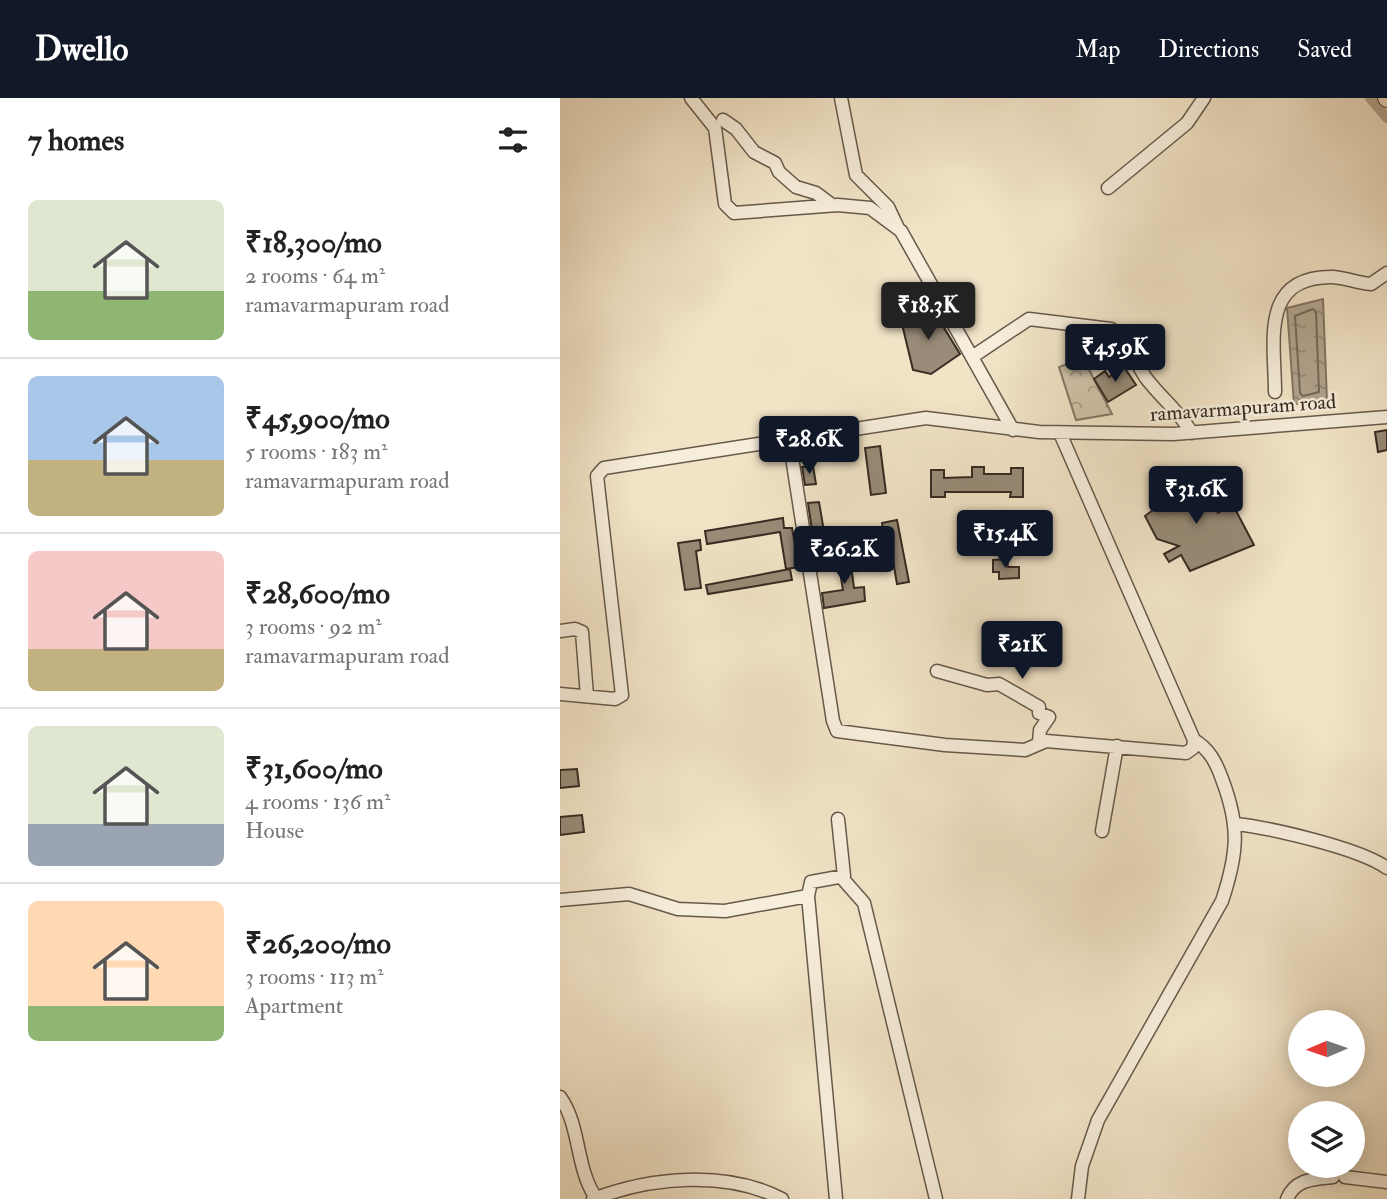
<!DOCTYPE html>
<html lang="en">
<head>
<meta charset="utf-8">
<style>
	body { margin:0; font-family:"IM FELL Double Pica",serif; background:#f2f2f2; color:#222; height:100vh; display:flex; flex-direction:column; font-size:26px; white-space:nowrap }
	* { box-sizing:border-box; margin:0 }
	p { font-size:23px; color:#767676 }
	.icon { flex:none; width:38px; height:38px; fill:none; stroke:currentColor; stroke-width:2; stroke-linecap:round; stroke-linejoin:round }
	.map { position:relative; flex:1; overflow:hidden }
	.side { display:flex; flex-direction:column; background:#fff; width:560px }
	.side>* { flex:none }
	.needle { width:46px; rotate:268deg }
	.controls { position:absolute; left:728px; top:912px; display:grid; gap:14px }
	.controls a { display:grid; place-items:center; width:77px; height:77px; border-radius:50%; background:#fff; box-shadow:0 4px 18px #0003; font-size:35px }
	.price { position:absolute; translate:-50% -60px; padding:0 16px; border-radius:7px; background:#111827; color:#fff; font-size:23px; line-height:46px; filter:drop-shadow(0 2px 4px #0008) }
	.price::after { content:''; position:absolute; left:50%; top:42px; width:21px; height:16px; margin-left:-10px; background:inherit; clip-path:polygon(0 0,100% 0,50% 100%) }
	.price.current { background:#222; color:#fff }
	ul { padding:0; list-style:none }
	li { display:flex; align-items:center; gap:21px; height:175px; padding:0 28px }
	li+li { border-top:2px solid #e0e0e0 }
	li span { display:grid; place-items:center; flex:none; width:196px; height:140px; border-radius:10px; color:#555 }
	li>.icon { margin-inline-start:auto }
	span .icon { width:84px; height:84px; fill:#fffc; stroke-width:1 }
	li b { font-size:30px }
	h2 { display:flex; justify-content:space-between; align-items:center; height:84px; padding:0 28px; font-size:30px }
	header { display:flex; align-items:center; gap:42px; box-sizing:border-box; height:98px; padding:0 35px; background:#111827; color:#fff }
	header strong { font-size:33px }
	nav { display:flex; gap:38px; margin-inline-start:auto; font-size:24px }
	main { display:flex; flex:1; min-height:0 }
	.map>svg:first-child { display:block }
	.park { fill:url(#park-crowns); stroke:#847866; stroke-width:2 }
	.water { fill:url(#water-ripples); stroke:#817463; stroke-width:2 }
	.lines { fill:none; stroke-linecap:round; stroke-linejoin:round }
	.shore { stroke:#746858; stroke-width:2 }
	.canal { stroke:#b2a48e; stroke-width:10 }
	.building { fill:#988b77; stroke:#372b22; stroke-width:2 }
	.minor-casing { stroke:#66594b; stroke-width:15 }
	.major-casing { stroke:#372b22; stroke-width:18 }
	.minor { stroke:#f6edda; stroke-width:12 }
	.major { stroke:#f1e3c6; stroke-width:16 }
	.labels { text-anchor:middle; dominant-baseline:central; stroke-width:5; stroke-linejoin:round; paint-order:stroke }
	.street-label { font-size:21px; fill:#372b22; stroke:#f6edda }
</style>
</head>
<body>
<header>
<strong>Dwello</strong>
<nav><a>Map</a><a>Directions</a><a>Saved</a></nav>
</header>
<main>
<section class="side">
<h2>7 homes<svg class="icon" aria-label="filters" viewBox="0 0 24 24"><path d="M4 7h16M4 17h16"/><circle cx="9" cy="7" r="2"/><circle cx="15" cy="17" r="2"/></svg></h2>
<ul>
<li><span style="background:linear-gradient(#dfe7d0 65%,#8fb573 0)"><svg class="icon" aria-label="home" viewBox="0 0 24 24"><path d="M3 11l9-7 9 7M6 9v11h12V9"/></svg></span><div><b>₹18,300/mo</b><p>2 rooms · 64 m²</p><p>ramavarmapuram road</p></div></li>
<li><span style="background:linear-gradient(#a9c7e8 60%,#c2b280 0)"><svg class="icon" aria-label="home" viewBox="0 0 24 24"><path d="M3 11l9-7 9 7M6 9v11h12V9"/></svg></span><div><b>₹45,900/mo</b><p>5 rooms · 183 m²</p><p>ramavarmapuram road</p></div></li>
<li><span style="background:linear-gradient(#f6c9c9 70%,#c2b280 0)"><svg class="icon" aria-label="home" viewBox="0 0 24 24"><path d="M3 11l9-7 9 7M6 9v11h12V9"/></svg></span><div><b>₹28,600/mo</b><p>3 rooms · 92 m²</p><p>ramavarmapuram road</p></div></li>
<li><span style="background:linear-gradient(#dfe7d0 70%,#9aa5b1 0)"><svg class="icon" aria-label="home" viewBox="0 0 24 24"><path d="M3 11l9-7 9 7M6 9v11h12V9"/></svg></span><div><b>₹31,600/mo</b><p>4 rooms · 136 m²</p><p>House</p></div></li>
<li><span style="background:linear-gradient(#ffd9b3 75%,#8fb573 0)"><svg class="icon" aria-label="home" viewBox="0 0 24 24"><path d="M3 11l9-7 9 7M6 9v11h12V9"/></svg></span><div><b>₹26,200/mo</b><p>3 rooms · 113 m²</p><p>Apartment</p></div></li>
</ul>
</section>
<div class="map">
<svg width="827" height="1101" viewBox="0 0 827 1101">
	<defs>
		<pattern id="park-crowns" width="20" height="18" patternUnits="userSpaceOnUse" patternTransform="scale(1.75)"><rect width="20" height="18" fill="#d1c4aa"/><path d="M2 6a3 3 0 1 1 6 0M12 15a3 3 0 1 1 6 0" fill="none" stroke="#aa9f8a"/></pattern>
		<pattern id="water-ripples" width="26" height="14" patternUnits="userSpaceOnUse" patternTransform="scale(1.75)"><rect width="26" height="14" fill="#b2a48e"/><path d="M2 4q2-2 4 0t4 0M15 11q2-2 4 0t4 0" fill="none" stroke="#928674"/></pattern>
	</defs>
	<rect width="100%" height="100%" fill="#f1e3c6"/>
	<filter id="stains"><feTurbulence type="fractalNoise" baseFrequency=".00286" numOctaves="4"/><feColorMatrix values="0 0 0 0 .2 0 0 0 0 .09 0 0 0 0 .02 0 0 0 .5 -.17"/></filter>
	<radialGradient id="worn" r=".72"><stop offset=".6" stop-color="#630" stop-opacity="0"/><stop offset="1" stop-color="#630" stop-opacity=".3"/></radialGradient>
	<!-- park -->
	<path class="park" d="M 523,260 L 552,316 L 516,322 L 499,269 Z"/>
	<!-- water -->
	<path class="water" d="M 763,201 L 767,303 L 734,306 L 727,210 Z"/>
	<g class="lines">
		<!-- shore -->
		<path class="shore" d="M 753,211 L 756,214 L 759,294 L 743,298 L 740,295 L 735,218 Z"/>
		<!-- canal -->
		<path class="canal" d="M 810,0 L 827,20"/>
	</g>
	<!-- building -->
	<path class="building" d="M 370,207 L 400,256 L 371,276 L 353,272 L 342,226 Z
		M 564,269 L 576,287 L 548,304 L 534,281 L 545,273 L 549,279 Z
		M 827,332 L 827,352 L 818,354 L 815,334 Z
		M 320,348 L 326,395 L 311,397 L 305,350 Z
		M 253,368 L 256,386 L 245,387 L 242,369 Z
		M 412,369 L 424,369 L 424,376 L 451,376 L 451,370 L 463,370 L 463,399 L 450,399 L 451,394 L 385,394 L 385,399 L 371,399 L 371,372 L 384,372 L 384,380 L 412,379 Z
		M 625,381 L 631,394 L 644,386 L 658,415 L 673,407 L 694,447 L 630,473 L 621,457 L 609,464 L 604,456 L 619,448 L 597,441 L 585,418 L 597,409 L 592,397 Z
		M 259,404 L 268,457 L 256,459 L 248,405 Z
		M 223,420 L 224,430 L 232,430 L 239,469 L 226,471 L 220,434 L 147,446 L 145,433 Z
		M 337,422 L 349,484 L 337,486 L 330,445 L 328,438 L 324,438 L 322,425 Z
		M 140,442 L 141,452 L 136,453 L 141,490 L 125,492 L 118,445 Z
		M 289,452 L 294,490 L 304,489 L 305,503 L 264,510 L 262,495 L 283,492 L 277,455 Z
		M 447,461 L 448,469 L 459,469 L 459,480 L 439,481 L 439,474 L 433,474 L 433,462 Z
		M 230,471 L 232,482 L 148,496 L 146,487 Z
		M 17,671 L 19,688 L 0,690 L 0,672 Z
		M 22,717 L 24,734 L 0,737 L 0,719 Z"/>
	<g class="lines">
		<!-- minor casing -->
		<g class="minor-casing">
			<path id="minor" d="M 131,0 L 155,30 L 165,106 L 174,115 L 278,107 L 310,110 L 341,133 L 453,332
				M 281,0 L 296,77 L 328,109 L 338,130
				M 163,22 L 176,31 L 194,54 L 215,65 L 219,74 L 236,89 L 256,95 L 272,107
				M 548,90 L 627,25 L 644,0
				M 412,259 L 469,221 L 551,231 C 568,241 575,264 586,280 C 601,300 617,311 632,335
				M 715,294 C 715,244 699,178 773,179 C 786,180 798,185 811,186 L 827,175
				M 229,340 L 273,623 L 277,633 L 385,647 L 465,652 L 486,643 L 626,655 L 633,650 L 634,642 L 500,335
				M 0,533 L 15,531 L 22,534 L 27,598
				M 377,573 L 427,587 L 439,586 L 479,609 L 479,615 L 489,619 L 480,632 L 479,644
				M 0,596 L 55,601 L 62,597 L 37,378 L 44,370 L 366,320 L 479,334 L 613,336 L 827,319
				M 676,726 C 711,730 799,750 827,770
				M 542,733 L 557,648
				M 282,780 L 304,805 L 376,1101
				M 248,798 L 276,1101
				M 0,802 L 69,796 L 118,811 L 165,813 L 248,798 L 251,784 L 284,778 L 278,721
				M 0,999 C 21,1028 15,1069 36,1100
				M 785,1079 L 827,1084
				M 33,1101 C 91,1079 166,1072 222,1101
				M 518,1101 L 522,1068 L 538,1022 L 662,803 C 678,755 680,728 662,681 C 656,664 649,651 634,642
				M 727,1101 C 735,1081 753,1081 773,1079"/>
		</g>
		<!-- major casing -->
		<g class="major-casing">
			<path id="major" d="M 826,0 L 827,1"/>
		</g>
		<!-- minor -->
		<use href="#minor" class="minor"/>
		<!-- major -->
		<use href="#major" class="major"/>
	</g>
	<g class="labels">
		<!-- street labels -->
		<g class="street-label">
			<text transform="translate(683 310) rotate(-4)">ramavarmapuram road</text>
		</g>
	</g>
	<rect width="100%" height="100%" filter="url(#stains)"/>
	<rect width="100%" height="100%" fill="url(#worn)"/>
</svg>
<div class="controls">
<a><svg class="needle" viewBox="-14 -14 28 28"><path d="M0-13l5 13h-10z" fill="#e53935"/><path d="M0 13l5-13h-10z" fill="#767676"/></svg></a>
<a><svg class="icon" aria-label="layers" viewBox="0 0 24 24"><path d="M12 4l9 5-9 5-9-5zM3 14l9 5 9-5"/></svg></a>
</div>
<b class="price current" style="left:368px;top:244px">₹18.3K</b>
<b class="price" style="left:555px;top:286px">₹45.9K</b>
<b class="price" style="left:249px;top:378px">₹28.6K</b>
<b class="price" style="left:636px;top:428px">₹31.6K</b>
<b class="price" style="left:445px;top:472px">₹15.4K</b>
<b class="price" style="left:284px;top:488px">₹26.2K</b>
<b class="price" style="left:462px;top:583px">₹21K</b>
</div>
</main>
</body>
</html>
